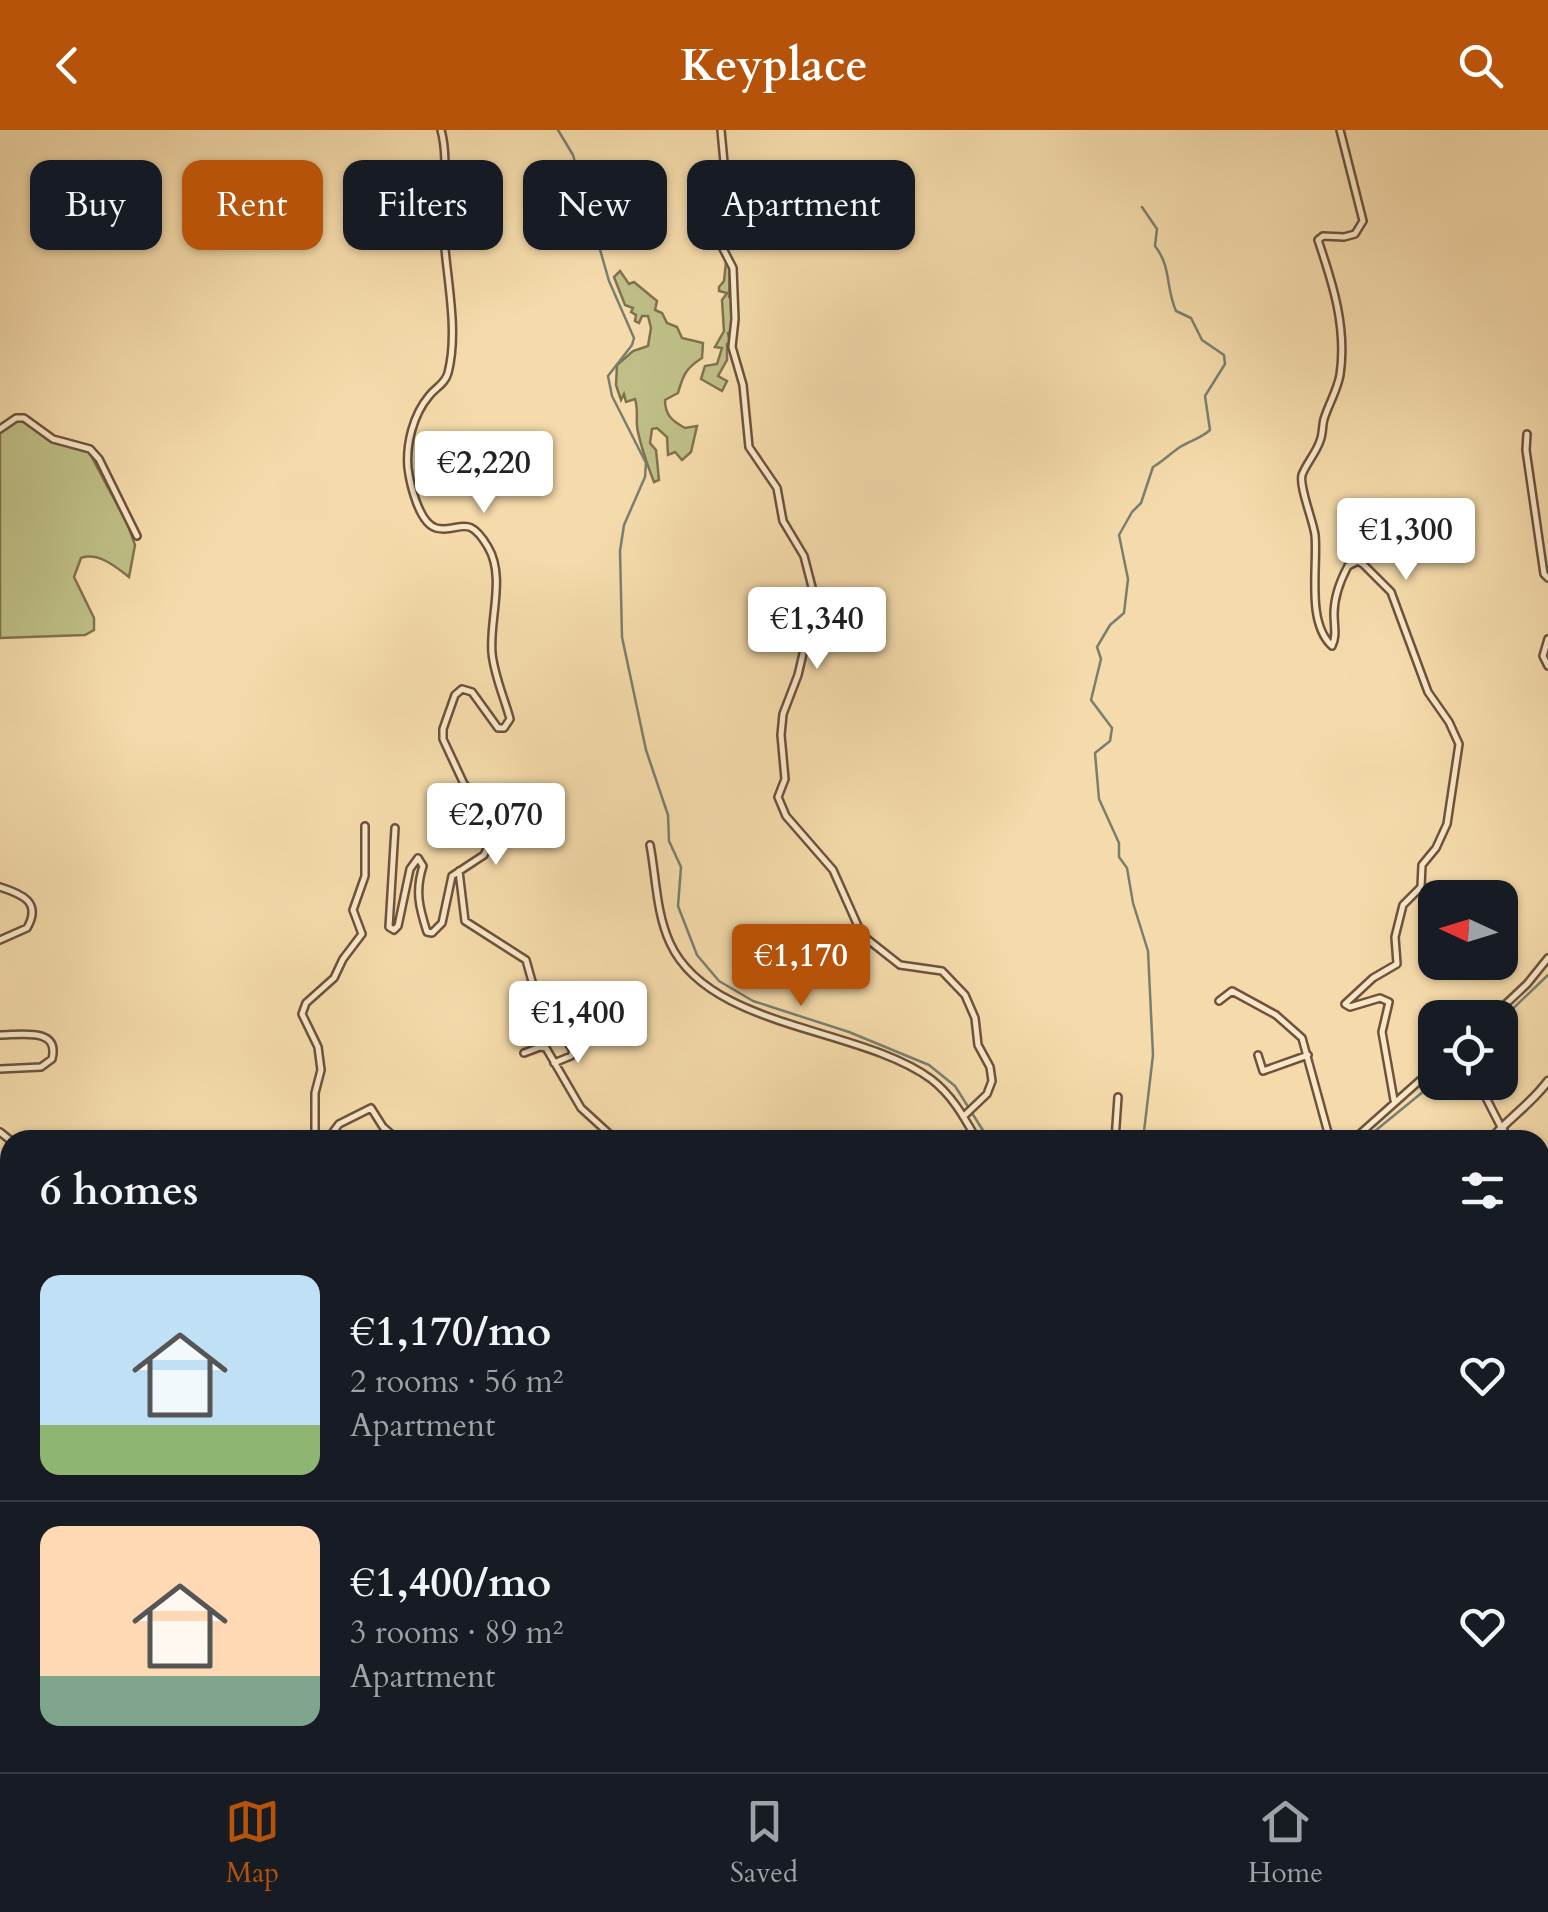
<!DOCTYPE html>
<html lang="en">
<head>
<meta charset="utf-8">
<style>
	body { margin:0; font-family:Cardo,serif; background:#20242c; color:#f1f3f6; height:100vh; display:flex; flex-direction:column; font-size:38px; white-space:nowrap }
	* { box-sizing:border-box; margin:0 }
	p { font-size:32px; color:#9ea1a6 }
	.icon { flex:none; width:55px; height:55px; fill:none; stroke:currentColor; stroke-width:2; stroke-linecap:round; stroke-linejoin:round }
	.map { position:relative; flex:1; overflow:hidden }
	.details { position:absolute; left:0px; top:1000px; width:1550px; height:642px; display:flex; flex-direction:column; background:#171b24; border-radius:30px 30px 0 0; box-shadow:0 2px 8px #0004 }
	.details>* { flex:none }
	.banner { position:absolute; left:30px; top:30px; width:1000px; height:90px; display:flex; gap:20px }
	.needle { width:65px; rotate:274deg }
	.controls { position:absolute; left:1418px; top:750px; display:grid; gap:20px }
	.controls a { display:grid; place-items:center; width:100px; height:100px; border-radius:20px; background:#171b24; box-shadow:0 2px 8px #0004; font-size:50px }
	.price { position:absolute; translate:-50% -85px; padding:0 22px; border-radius:10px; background:#fff; color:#222; font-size:32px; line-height:65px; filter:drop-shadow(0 2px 5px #0008) }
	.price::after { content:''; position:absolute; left:50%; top:60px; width:30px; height:22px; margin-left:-15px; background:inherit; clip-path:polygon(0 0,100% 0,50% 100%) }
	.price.active { background:#b45309; color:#fff }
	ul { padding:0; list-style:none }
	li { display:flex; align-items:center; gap:30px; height:250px; padding:0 40px }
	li+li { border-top:2px solid #363941 }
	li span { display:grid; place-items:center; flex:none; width:280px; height:200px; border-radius:20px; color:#555 }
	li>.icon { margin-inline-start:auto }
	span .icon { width:120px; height:120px; fill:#fffc; stroke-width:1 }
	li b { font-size:42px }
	h2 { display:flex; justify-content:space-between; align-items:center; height:120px; padding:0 40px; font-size:42px }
	.pill { padding:0 35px; border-radius:20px; background:#171b24; box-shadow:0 2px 8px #0004; font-size:35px; line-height:90px }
	.pill.active { background:#b45309; color:#fff }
	header { display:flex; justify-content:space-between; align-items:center; height:130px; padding:0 40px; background:#b45309; color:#fff; font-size:45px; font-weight:800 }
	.menu { display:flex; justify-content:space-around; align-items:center; height:140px; border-top:2px solid #363941; background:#171b24; font-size:28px; color:#9ea1a6 }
	.menu a { display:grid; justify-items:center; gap:5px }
	.menu .active { color:#b45309 }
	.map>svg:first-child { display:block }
	.green { fill:#bfbf87; stroke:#80724f; stroke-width:2.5 }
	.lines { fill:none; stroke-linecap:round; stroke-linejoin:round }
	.stream { stroke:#787f71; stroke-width:2.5 }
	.minor-casing { stroke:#6e523c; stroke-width:10 }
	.tertiary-casing { stroke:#6e523c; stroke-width:11 }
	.secondary-casing { stroke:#412517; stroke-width:12 }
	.primary-casing { stroke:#412517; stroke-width:15 }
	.trunk-casing { stroke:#412517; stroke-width:16 }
	.minor { stroke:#f8e8c8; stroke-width:5 }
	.tertiary { stroke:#f8e8c8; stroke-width:6 }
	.secondary { stroke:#f8e8c8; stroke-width:8 }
	.primary { stroke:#f5dbab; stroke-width:10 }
	.trunk { stroke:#f5dbab; stroke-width:11 }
	.trunk-bridge-casing { stroke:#412517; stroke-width:16; stroke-linecap:butt }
	.trunk-bridge { stroke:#f5dbab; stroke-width:11 }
</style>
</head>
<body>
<header><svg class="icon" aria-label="back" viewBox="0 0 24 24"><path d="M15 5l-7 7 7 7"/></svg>Keyplace<svg class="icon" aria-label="search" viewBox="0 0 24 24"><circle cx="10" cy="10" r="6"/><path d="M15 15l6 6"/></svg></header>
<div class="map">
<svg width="1548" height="1642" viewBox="0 0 1548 1642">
	<rect width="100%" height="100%" fill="#f5dbab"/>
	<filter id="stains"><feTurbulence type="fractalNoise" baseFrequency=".002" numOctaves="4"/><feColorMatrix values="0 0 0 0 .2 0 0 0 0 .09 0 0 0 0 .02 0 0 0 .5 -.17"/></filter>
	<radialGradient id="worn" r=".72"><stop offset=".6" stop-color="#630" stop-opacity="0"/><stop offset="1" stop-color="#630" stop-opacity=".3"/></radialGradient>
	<!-- green -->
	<path class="green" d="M 726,132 L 730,135 L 729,167 L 733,170 L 732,201 L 728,203 L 730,214 L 727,214 L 727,230 L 718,246 L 727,251 L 722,261 L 701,249 L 705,236 L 717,234 L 722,218 L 715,217 L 724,201 L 722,170 L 727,163 L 719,161 L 719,157 L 724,151 Z
		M 620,141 L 629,154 L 634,152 L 657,171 L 655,180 L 662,183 L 667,193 L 677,197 L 682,208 L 703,213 L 702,228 C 686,238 683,245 678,263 L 665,270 C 665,285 672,291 685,298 L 697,296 L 691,322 L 682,330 L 675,322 L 668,325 L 667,307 L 657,298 L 652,299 L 650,313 L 656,320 L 659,350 L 654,352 C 649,339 641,316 638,302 C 635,291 639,282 635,269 L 626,272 L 624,264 L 621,270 L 616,255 L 617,235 L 633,221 L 648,216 L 651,198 L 648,186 L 642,186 L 639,193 L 635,191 L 636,185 L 631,182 L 633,178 L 625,175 L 614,147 Z
		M 19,290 L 28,292 L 51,311 L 88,320 L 128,395 L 135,415 L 129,447 C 115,436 98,422 81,428 L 74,447 L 94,488 L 94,500 L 85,505 L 0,508 L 0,303 Z"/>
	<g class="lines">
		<!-- stream -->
		<path class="stream" d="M 558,0 L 573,25 L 609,151 L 634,208 L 632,215 L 608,246 L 612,266 L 646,333 L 645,347 L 624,395 L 620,421 L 622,507 L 646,620 L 668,685 L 669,711 L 681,737 L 678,776 L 697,825 L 719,851 L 753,871 L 849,902 L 929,935 L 955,956 L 989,1010
			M 1142,77 L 1157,99 L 1155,116 C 1172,138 1165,156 1176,181 L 1191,188 L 1202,210 L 1224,225 L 1225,234 L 1205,266 L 1210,300 C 1200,309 1191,310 1180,317 C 1171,323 1163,331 1153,337 L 1141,373 L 1132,382 L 1119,405 L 1128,449 L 1124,483 L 1110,495 L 1097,517 L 1101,529 L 1091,570 L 1112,598 L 1110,611 L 1095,623 L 1099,669 L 1119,713 L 1119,727 L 1127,738 L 1133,773 L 1148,821 L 1153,925 L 1143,1010
			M 1500,891 L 1548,845
			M 1364,1010 L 1435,952"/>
		<!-- minor casing -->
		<g class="minor-casing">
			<path id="minor" d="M 721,0 L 728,76 L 719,111 L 733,138 L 735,189 L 732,217 L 743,255 L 749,317 L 777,358 L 783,391 L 804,426 L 813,461 L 809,498 L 798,545 L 783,584 L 781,605 L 785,649 L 778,667 L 786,686 L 833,740 L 862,805 L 900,835 L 942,841 L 965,865 L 975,888 L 978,915 L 990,937 L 992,951 L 987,964 L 964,986
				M 1340,0 L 1363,91 L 1355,104 L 1344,107 L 1323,106 L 1318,110 C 1333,154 1347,198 1340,245 C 1337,261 1329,273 1324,289 C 1322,296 1323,304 1320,311 C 1316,323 1306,334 1302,345 C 1299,357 1313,390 1315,405 C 1318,437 1306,492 1332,516 C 1337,506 1334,496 1334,484 C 1334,466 1340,451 1348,436 L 1358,431 L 1363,434 L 1391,462 L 1428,562 L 1449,592 L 1459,614 L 1447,694 L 1436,718 L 1422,735 L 1421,757 L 1403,775 L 1395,807 L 1397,834 L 1373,848 L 1345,874 L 1350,877 L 1380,868 L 1389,872 L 1382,902 L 1394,970
				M 0,299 L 16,288 L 24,288 L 53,309 L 90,319 L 99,329 L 137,406
				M 1527,304 L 1526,320 L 1544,444 L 1548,448
				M 1548,509 L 1543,526 L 1548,536
				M 395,698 L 389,797 L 394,800 L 398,796 L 410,739 L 418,728 L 423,736 C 415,761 419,777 427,802 L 432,803 L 442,793 L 452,746 L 484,725 L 499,692 L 464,654 L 443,609 L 443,599 L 455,565 L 462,559 L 472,562 L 498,598 L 504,598 L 510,589 C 504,567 494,545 492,523 C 489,490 506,447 488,417 C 467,381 459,404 436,398 C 419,393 410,354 408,338 C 406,314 413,285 429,266 C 435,258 445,254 448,243 C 460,197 444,138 443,91 C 442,60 449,30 441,0
				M 650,715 C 656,746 656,783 670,813 C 709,899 861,897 931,949 C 952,965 964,987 977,1010
				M 459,741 L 465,791 L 526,830 L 540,880 L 550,895 L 564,906 L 573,921 L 571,926 L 554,933
				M 0,757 C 22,764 42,772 27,798 L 0,810
				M 1219,871 L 1232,861 L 1276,885 L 1302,908 L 1330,1010
				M 1491,888 L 1527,854 L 1548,828
				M 0,905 C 21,905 60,897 52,929 L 41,937 L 0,939
				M 524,923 L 540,917 L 546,918 L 581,978 L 616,1010
				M 1258,925 L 1263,941 L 1308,925
				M 1478,952 L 1501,997
				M 1502,996 L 1508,1010
				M 0,1002 L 10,1010
				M 315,1010 L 315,963 L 321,940 L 318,917 L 302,884 L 306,873 L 334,848 L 343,829 L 362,804 L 353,780 L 365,746 L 365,696
				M 327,1010 L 339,994 L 371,978 L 383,997 L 398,1010
				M 1115,1010 L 1118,967
				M 1353,1010 L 1435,937
				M 0,1087 L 10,1112
				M 1540,1138 L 1548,1143
				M 1540,1165 L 1548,1156
				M 1541,1388 L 1548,1390
				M 0,1421 L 10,1424
				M 1540,1426 L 1548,1428
				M 0,1489 L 10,1486
				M 0,1610 L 9,1635
				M 287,1632 L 298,1642
				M 566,1632 L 575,1642
				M 628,1632 L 630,1642
				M 669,1632 L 673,1642
				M 714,1632 L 718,1638 L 734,1636 L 737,1642
				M 800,1632 L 807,1642
				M 1163,1632 L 1163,1642
				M 1292,1632 L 1304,1642
				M 1436,1632 L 1459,1642
				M 295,1638 L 304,1632
				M 275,1642 L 279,1632
				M 280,1642 L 290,1637
				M 418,1642 L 454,1638 L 460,1642
				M 837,1642 L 877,1642
				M 956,1642 L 958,1632
				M 1012,1642 L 1015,1632
				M 1331,1642 L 1334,1632"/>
		</g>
		<!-- tertiary casing -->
		<g class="tertiary-casing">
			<path id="tertiary" d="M 1490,1010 C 1509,988 1531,974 1548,951
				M 1540,1482 L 1548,1467
				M 1421,1632 L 1423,1642
				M 1429,1632 L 1429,1642"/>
		</g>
		<!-- secondary casing -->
		<g class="secondary-casing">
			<path id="secondary" d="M 680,1642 L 695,1632"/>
		</g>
		<!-- primary casing -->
		<g class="primary-casing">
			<path id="primary" d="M 0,1348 L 10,1348"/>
		</g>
		<!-- trunk casing -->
		<g class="trunk-casing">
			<path id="trunk" d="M 1540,1617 L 1545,1642
				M 1458,1632 L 1480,1642
				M 1477,1632 L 1499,1642"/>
		</g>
		<!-- minor -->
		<use href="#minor" class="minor"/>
		<!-- tertiary -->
		<use href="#tertiary" class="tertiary"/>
		<!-- secondary -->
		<use href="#secondary" class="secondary"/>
		<!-- primary -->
		<use href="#primary" class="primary"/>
		<!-- trunk -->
		<use href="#trunk" class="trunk"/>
		<!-- trunk-bridge casing -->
		<g class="trunk-bridge-casing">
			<path id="trunk-bridge" d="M 721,1632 L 726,1642"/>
		</g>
		<!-- trunk-bridge -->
		<use href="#trunk-bridge" class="trunk-bridge"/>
	</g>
	<rect width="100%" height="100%" filter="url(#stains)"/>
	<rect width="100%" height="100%" fill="url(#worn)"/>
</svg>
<div class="controls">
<a><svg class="needle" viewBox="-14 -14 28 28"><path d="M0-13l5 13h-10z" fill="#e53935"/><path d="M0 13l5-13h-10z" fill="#9ea1a6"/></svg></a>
<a><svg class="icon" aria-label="locate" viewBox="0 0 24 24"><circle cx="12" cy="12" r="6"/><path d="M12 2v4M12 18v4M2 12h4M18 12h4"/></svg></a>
</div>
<b class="price" style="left:484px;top:386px">€2,220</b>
<b class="price" style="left:1406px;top:453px">€1,300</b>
<b class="price" style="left:817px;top:542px">€1,340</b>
<b class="price" style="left:496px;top:738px">€2,070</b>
<b class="price active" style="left:801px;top:879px">€1,170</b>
<b class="price" style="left:578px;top:936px">€1,400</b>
<div class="banner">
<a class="pill">Buy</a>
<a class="pill active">Rent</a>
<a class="pill">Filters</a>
<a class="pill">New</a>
<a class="pill">Apartment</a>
</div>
<section class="details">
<h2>6 homes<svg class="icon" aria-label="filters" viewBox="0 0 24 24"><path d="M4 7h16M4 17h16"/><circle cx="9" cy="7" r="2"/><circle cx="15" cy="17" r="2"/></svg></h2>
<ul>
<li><span style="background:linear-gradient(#bfe0f5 75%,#8fb573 0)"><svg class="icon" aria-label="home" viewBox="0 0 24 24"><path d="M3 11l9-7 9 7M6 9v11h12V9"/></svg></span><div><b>€1,170/mo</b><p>2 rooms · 56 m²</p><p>Apartment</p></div><svg class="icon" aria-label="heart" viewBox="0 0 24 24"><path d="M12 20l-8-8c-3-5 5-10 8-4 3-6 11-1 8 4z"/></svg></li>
<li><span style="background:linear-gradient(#ffd9b3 75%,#7fa58c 0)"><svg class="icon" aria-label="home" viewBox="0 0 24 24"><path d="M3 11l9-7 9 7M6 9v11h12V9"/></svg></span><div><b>€1,400/mo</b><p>3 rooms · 89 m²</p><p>Apartment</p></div><svg class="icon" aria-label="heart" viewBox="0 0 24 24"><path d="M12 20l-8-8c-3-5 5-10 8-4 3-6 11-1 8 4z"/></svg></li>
</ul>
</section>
</div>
<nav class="menu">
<a class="active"><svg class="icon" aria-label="map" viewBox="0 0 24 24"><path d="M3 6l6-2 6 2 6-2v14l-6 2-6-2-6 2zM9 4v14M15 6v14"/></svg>Map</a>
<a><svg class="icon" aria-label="saved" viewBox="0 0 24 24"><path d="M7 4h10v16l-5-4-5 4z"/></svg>Saved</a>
<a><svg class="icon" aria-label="home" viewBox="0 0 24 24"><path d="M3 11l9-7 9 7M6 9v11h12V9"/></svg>Home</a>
</nav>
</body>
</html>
